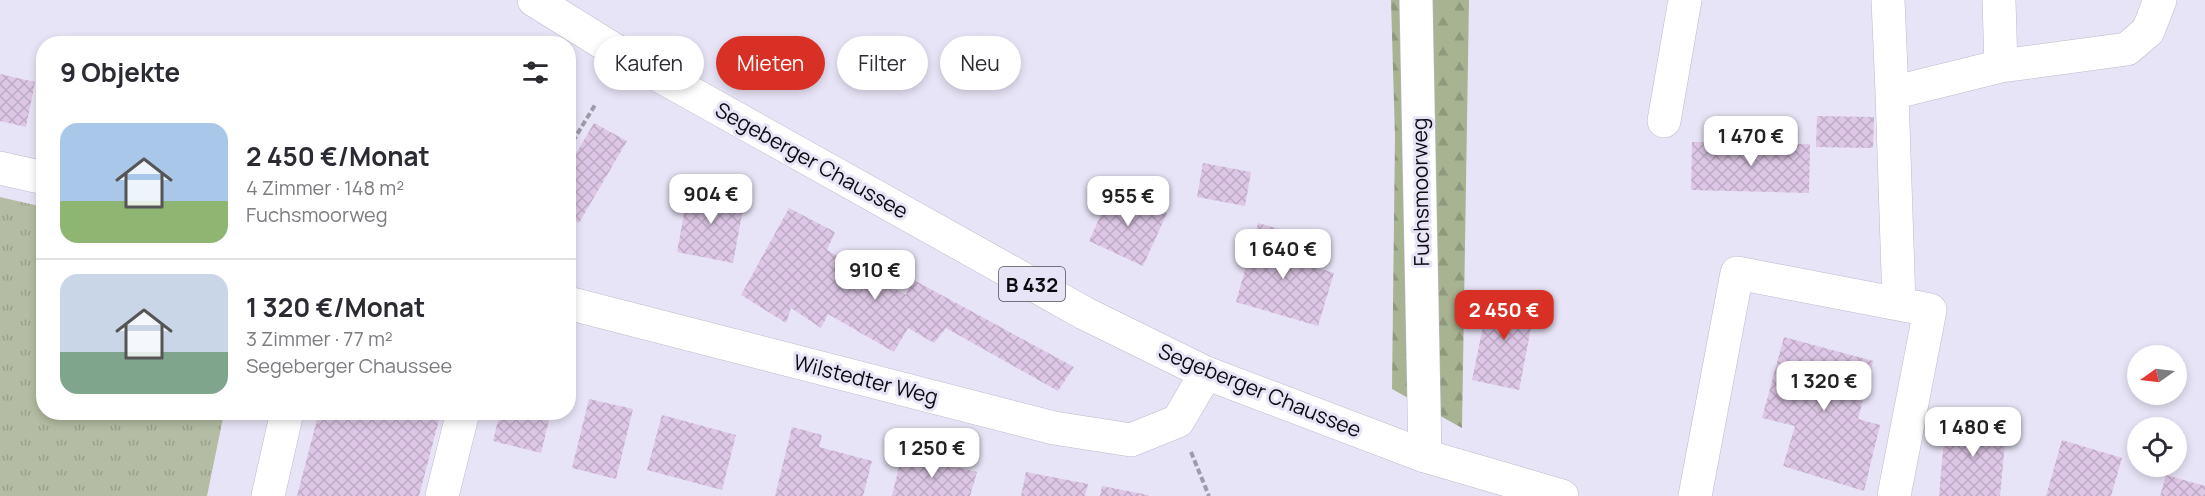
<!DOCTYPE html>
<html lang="de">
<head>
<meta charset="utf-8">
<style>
	body { margin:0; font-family:Manrope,sans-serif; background:#f7f7f7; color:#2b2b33; height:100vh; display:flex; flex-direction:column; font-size:22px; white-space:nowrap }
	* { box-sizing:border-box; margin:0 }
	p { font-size:20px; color:#7c7c81 }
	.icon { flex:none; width:33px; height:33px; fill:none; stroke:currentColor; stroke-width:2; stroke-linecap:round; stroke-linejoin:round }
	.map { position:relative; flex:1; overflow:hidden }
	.drawer { position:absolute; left:36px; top:36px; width:540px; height:384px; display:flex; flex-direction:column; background:#fff; border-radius:24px; box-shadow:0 3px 9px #0003 }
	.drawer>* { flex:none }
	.top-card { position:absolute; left:594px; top:36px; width:570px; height:54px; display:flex; gap:12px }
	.needle { width:39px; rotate:256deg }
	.tools { position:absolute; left:2127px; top:345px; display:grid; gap:12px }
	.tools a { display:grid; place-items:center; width:60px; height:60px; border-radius:50%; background:#fff; box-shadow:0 3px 9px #0003; font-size:30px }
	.price { position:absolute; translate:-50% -51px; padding:0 14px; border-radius:12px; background:#fff; color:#222; font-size:20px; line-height:39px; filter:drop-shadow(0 2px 3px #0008) }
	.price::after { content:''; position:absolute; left:50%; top:36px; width:18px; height:14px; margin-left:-9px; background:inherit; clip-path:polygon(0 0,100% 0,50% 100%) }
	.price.current { background:#d93025; color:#fff }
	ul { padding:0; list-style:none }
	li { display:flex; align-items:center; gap:18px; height:150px; padding:0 24px }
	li+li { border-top:2px solid #e1e1e2 }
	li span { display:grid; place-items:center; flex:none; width:168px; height:120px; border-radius:18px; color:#555 }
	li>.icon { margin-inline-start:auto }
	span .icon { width:72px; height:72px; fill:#fffc; stroke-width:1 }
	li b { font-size:26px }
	h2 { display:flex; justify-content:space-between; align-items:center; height:72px; padding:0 24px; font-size:26px }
	.tag { padding:0 21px; border-radius:27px; background:#fff; box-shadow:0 3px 9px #0003; font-size:21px; line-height:54px }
	.tag.current { background:#d93025; color:#fff }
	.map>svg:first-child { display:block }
	.grass { fill:url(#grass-tufts) }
	.forest { fill:url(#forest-firs) }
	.building { fill:url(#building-cross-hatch) }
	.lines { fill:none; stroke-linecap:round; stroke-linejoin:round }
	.minor-casing { stroke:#bdb9cb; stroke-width:34 }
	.major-casing { stroke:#bdb9cb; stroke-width:34 }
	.path { stroke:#9e9aa9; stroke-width:4; stroke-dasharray:6 3; stroke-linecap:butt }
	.minor { stroke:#fff; stroke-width:33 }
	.major { stroke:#fff; stroke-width:33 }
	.labels { text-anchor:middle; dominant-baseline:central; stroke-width:6; stroke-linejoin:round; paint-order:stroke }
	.shield { fill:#e8e4f7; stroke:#4f4c56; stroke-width:1.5 }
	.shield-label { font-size:20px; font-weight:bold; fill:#0d0b11 }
	.street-label { font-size:21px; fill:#0d0b11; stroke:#e8e4f7 }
</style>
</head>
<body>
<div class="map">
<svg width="2205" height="496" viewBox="0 0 2205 496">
	<defs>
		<pattern id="grass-tufts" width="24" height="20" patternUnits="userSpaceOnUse" patternTransform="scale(1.5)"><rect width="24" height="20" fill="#b4bca3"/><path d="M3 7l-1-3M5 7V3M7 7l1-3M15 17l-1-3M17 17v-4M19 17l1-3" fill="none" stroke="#9aa08b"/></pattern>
		<pattern id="forest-firs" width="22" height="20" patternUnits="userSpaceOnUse" patternTransform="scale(1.5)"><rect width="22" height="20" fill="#a8b391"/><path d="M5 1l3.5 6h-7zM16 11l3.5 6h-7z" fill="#8f997c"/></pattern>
		<pattern id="building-cross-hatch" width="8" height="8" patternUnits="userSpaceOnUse" patternTransform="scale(1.5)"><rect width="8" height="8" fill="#dec7e6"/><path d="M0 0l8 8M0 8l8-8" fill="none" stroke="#bdaac4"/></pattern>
	</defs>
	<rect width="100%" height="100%" fill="#e8e4f7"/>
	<!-- grass -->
	<path class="grass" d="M 0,197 L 43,207 L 44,412 L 224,413 L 207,496 L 0,496 Z"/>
	<!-- forest -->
	<path class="forest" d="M 1391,0 L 1469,0 L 1462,428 L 1392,389 L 1395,137 Z"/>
	<!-- building -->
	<path class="building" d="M 0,74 L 35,82 L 26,127 L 0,121 Z
		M 1817,116 L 1874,117 L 1873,148 L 1816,147 Z
		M 594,123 L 627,141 L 579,223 L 568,216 L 568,167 Z
		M 1692,142 L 1810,144 L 1809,193 L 1691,190 Z
		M 1203,163 L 1251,172 L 1245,206 L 1197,197 Z
		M 689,187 L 745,198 L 733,263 L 677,252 Z
		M 1113,188 L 1167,213 L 1143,266 L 1089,241 Z
		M 789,208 L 835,232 L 827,250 L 906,295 L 912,279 L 1074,367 L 1058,391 L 946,328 L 934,343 L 908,328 L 894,352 L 828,314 L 821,328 L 791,308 L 786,323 L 741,295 Z
		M 1258,223 L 1289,232 L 1282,257 L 1334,273 L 1318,326 L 1236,302 Z
		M 1490,293 L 1536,302 L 1519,390 L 1472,380 Z
		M 1784,337 L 1873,361 L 1858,419 L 1880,425 L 1864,491 L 1783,466 L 1795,426 L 1762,418 Z
		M 589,399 L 633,409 L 616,479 L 572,468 Z
		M 319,412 L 441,412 L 419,496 L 297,496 Z
		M 500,412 L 551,412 L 541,453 L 493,441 Z
		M 662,415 L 736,435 L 722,490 L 647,470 Z
		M 1946,417 L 2007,423 L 2000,496 L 1939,496 Z
		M 792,427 L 822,435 L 819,447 L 872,461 L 863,496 L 775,496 Z
		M 2062,440 L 2122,458 L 2111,496 L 2046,496 Z
		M 902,454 L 977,472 L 970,496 L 892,496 Z
		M 1026,472 L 1088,484 L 1085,496 L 1021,496 Z
		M 2166,475 L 2205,486 L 2205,496 L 2160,496 Z
		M 1102,486 L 1148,495 L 1148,496 L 1100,496 Z"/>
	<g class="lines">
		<!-- minor casing -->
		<g class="minor-casing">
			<path id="minor" d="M 1416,0 L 1425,456
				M 1888,0 L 1892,93
				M 1999,0 L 2001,66
				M 1664,121 L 1685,0
				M 0,168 L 44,178
				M 568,303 L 1054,428 L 1131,440 L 1178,421 L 1206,373
				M 1899,304 L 1892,93 L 2001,66 L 2127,49 L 2148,31 L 2160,0
				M 268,496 L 287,412
				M 442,496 L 463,412
				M 1695,496 L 1737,273 L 1930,310 L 1894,496"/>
		</g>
		<!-- major casing -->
		<g class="major-casing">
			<path id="major" d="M 534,0 L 621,54 L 1084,313 L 1206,373 L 1425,456 L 1562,496"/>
		</g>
		<!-- path -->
		<path class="path" d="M 568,149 L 595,105
			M 1191,452 L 1209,496"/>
		<!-- minor -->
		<use href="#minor" class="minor"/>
		<!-- major -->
		<use href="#major" class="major"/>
	</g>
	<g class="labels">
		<!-- shield labels -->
		<rect class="shield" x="999" y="267" width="66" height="34" rx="4.5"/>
		<g class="shield-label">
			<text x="1032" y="284">B 432</text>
		</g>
		<!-- street labels -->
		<g class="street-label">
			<text transform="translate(812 160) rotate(29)">Segeberger Chaussee</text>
			<text transform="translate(1420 192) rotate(-91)">Fuchsmoorweg</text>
			<text transform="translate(866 379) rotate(14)">Wilstedter Weg</text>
			<text transform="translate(1260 390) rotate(22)">Segeberger Chaussee</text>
		</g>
	</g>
</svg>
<div class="tools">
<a><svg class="needle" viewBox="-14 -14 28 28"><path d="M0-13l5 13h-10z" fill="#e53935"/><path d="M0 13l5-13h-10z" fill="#7c7c81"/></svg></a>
<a><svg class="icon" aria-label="locate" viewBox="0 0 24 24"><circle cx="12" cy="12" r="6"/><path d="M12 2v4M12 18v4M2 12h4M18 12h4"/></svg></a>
</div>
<b class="price" style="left:1751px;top:167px">1 470 €</b>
<b class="price" style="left:711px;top:225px">904 €</b>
<b class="price" style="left:1128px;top:227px">955 €</b>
<b class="price" style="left:1283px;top:280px">1 640 €</b>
<b class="price" style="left:875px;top:301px">910 €</b>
<b class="price current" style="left:1504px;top:341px">2 450 €</b>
<b class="price" style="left:1824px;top:412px">1 320 €</b>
<b class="price" style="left:1973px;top:458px">1 480 €</b>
<b class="price" style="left:932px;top:479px">1 250 €</b>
<div class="top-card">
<a class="tag">Kaufen</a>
<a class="tag current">Mieten</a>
<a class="tag">Filter</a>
<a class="tag">Neu</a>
</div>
<section class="drawer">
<h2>9 Objekte<svg class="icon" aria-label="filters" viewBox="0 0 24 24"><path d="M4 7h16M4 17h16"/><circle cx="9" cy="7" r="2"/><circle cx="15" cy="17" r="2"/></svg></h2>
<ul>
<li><span style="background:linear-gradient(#a9c7e8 65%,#8fb573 0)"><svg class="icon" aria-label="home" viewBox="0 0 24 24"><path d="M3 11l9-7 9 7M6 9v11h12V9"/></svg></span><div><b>2 450 €/Monat</b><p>4 Zimmer · 148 m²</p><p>Fuchsmoorweg</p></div></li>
<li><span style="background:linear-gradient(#c9d6e8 65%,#7fa58c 0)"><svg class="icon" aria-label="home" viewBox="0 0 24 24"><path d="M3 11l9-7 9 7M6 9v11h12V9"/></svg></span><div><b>1 320 €/Monat</b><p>3 Zimmer · 77 m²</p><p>Segeberger Chaussee</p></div></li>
</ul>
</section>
</div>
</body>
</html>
